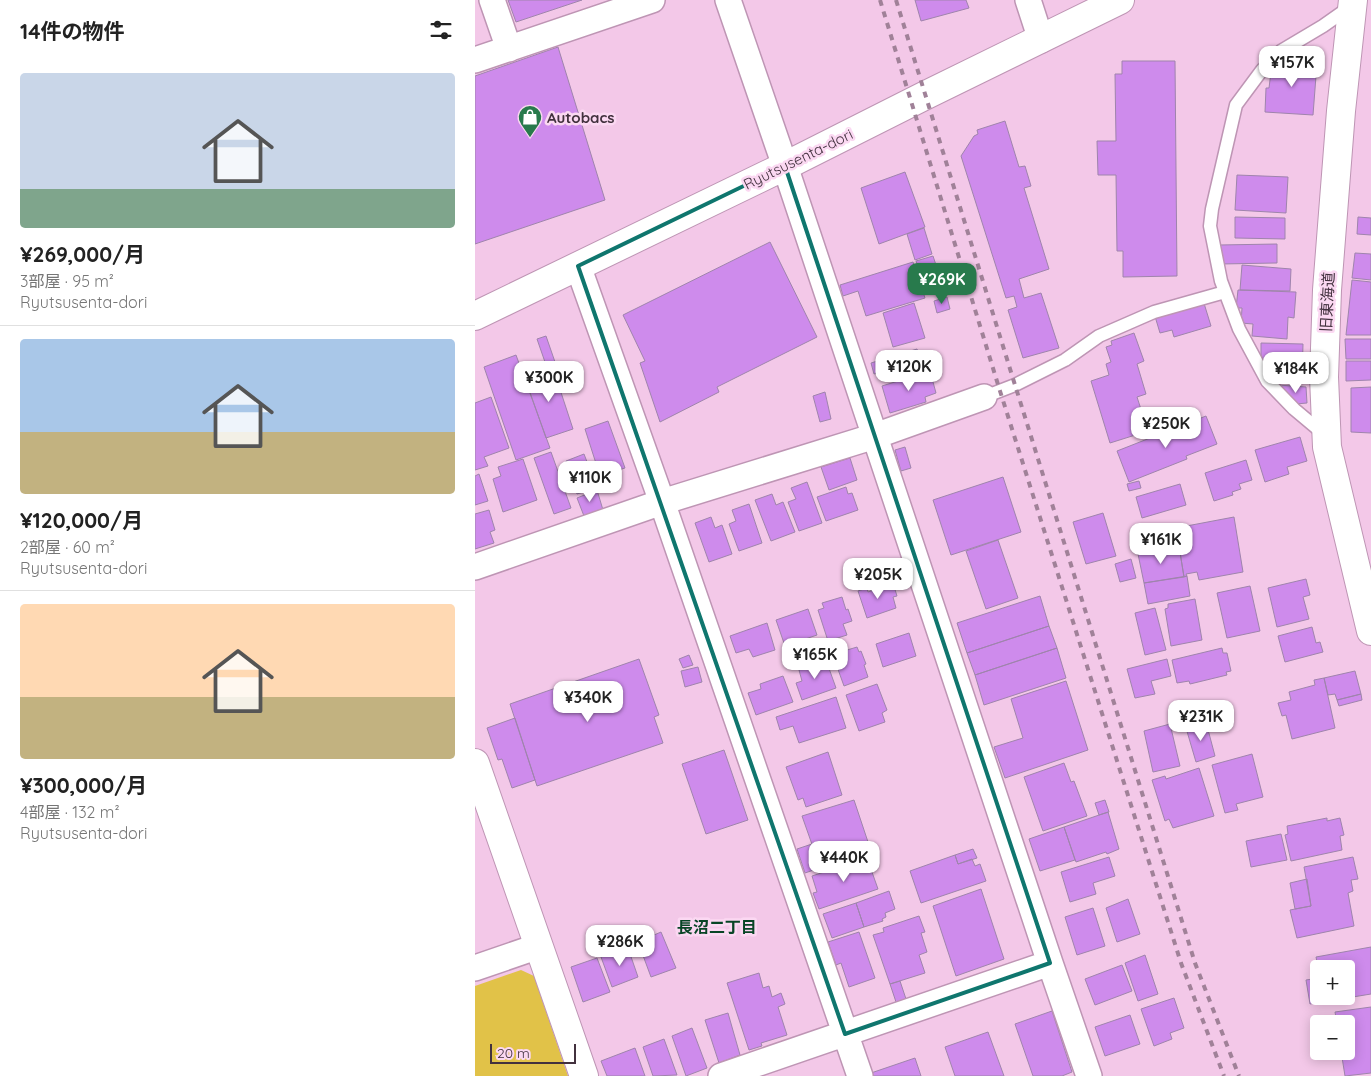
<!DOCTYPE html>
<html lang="ja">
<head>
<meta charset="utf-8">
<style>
	body { margin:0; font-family:Quicksand,"Noto Sans JP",sans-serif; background:#f2f2f2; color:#222; height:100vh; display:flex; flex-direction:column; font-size:19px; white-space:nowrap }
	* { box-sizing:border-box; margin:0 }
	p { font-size:16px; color:#767676 }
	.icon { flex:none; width:28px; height:28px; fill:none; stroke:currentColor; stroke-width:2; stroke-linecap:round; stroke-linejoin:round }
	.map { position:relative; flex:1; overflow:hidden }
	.side { display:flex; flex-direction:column; background:#fff; width:475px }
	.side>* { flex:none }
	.fabs { position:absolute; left:835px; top:960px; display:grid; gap:10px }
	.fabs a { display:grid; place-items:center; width:45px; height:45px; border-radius:5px; background:#fff; box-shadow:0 2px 12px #0003; font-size:25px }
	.scale { position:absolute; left:15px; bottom:12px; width:86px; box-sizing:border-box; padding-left:5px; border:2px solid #42313e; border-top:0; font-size:14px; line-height:18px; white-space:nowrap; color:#42313e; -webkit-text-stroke:4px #fbd8f2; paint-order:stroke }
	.price { position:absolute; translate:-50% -42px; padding:0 11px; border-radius:10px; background:#fff; color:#222; font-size:16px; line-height:32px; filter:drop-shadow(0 1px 2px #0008) }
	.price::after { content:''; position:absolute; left:50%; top:30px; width:15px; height:11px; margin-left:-8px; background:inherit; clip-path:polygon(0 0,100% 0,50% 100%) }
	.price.selected { background:#287a4c; color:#fff }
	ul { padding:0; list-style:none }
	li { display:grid; align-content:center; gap:10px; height:265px; padding:0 20px }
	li+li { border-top:1px solid #e0e0e0 }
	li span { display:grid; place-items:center; height:155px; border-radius:5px; color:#555 }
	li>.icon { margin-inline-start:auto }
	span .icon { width:90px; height:90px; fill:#fffc; stroke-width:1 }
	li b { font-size:21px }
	h2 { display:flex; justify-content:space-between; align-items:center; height:60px; padding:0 20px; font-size:21px }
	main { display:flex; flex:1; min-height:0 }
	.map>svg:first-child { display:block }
	.green { fill:#e1c248 }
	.building { fill:#ce8bec; stroke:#9f84ac }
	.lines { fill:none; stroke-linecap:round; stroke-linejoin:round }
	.service-casing { stroke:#be95b4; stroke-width:15 }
	.minor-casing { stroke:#be95b4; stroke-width:28 }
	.tertiary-casing { stroke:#be95b4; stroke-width:30 }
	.primary-casing { stroke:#be95b4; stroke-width:30 }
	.service { stroke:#fff; stroke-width:12 }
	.minor { stroke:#fff; stroke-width:25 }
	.tertiary { stroke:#fff; stroke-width:28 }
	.primary { stroke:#fff; stroke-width:28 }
	.rail { stroke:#a08198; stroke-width:4; stroke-dasharray:6 6; stroke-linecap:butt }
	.marked { fill:none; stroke:#0f766e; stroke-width:4; stroke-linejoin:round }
	.labels { text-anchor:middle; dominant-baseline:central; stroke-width:5; stroke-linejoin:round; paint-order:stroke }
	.poi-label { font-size:15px; font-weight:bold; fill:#42313e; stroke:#fbd8f2; text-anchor:start }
	.street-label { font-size:15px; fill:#42313e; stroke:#fbd8f2 }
	.neighbourhood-label { font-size:16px; font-weight:bold; fill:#084526; stroke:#fbd8f2 }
</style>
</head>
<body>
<main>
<section class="side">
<h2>14件の物件<svg class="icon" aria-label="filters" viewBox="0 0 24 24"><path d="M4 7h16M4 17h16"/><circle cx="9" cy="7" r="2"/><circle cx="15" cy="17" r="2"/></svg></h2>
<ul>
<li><span style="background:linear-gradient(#c9d6e8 75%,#7fa58c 0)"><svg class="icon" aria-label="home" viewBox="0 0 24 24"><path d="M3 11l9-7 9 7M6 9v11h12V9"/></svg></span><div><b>¥269,000/月</b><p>3部屋 · 95 m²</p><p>Ryutsusenta-dori</p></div></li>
<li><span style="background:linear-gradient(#a9c7e8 60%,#c2b280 0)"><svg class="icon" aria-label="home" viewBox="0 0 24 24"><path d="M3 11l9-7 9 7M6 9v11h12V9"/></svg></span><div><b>¥120,000/月</b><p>2部屋 · 60 m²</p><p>Ryutsusenta-dori</p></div></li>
<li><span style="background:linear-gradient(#ffd9b3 60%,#c2b280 0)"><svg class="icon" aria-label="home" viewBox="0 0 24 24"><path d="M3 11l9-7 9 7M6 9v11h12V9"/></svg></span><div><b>¥300,000/月</b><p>4部屋 · 132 m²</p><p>Ryutsusenta-dori</p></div></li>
</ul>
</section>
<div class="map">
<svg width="896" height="1076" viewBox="0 0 896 1076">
	<rect width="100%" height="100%" fill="#f3c8e8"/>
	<!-- green -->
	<path class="green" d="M 46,970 L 59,976 L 93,1076 L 0,1076 L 0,986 Z"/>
	<!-- building -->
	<path class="building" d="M 33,0 L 107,0 L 41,22 Z
		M 440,0 L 491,0 L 494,8 L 446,21 Z
		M 83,47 L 130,200 L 0,244 L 0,76 Z
		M 803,59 L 842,63 L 838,115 L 790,112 L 791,88 L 794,88 L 797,64 L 803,65 Z
		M 647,61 L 700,61 L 702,276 L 648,277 L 648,251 L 642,251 L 641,175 L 623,175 L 622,141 L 641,141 L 640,74 L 647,74 Z
		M 530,121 L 544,167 L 550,166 L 556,186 L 549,188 L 574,269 L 544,279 L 549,298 L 566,293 L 584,348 L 548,358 L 533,310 L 542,307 L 539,296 L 531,298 L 486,156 L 499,136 L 503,134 L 502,130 Z
		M 430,172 L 450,227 L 404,244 L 386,188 Z
		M 762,175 L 813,177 L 811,213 L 760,210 Z
		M 760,217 L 810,218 L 810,239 L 760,238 Z
		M 883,217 L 896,218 L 896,235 L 882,234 Z
		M 449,228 L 457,254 L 440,260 L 432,234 Z
		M 295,242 L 342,337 L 242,387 L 244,392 L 185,422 L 165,363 L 170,361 L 148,315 Z
		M 802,244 L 802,263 L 745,264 L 744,245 Z
		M 880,253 L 896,254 L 896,280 L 877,278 Z
		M 458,256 L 462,268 L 445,273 L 441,261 Z
		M 438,262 L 450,298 L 391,316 L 383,291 L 368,296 L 365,285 Z
		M 767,265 L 816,269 L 815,291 L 765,290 Z
		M 877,280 L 896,282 L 896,335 L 871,335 Z
		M 763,290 L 821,292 L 819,318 L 813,317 L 812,339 L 777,336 L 778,324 L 766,323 L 767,308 L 761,308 Z
		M 472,297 L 475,309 L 462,313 L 459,301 Z
		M 728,300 L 736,326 L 699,337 L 697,330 L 685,333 L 679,313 Z
		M 439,303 L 450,338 L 418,347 L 408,313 Z
		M 659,333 L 669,361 L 662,364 L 671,394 L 662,397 L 673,431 L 635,443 L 616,381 L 634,375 L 631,364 L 636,362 L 631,347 L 637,345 L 636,341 Z
		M 71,336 L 80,362 L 71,365 L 62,339 Z
		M 870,339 L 896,339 L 896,359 L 871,359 Z
		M 786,343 L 828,344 L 827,381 L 801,381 L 801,370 L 791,370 L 791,360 L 786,360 Z
		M 442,349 L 448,367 L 417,376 L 414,370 L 399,374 L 396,363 Z
		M 41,355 L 75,448 L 41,460 L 9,367 Z
		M 871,361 L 896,361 L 896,380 L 871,381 Z
		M 78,368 L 98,429 L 71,438 L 50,378 Z
		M 455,371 L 461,393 L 450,397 L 451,402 L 415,413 L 407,386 Z
		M 803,385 L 831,387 L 832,403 L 821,404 Z
		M 896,387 L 896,433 L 876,432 L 876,388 Z
		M 350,392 L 356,419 L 345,422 L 338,396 Z
		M 16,397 L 34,448 L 9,457 L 13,466 L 0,470 L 0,403 Z
		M 731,416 L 742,444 L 711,456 L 712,459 L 654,482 L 642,451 Z
		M 133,421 L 150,468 L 125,476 L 110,429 Z
		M 825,437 L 832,461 L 812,467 L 814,474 L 790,482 L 780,450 Z
		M 430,447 L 436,468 L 426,471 L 420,450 Z
		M 76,452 L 96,508 L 79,514 L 59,458 Z
		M 109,454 L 122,488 L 102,494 L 91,461 Z
		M 375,458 L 382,480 L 354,490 L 346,467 Z
		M 48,459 L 62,500 L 28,512 L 18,479 L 26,476 L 23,467 Z
		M 771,460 L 777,480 L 764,484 L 766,489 L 757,492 L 758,495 L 739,501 L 730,473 Z
		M 4,474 L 13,501 L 0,505 L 0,476 Z
		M 528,477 L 546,532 L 476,555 L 458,500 Z
		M 664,481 L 666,488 L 654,491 L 652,484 Z
		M 332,482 L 347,523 L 324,531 L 313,502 L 321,499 L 316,488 Z
		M 705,484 L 711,505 L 667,518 L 661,497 Z
		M 371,487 L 373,494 L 377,493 L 383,510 L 351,521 L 342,497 Z
		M 122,490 L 128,510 L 109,516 L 102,498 Z
		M 297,494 L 301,505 L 308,502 L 320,532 L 296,541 L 280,500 Z
		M 274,504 L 287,543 L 264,551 L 254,524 L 261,521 L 257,510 Z
		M 14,510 L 20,530 L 15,532 L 19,543 L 0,549 L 0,514 Z
		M 628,513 L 641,556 L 611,564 L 598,522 Z
		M 236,517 L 240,528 L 247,525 L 257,554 L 234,562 L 220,523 Z
		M 759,517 L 768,572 L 724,580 L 722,572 L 711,574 L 712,576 L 709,577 L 701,528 Z
		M 523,540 L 543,598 L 511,609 L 491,551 Z
		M 704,546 L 709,577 L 669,583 L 663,554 Z
		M 656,559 L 661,578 L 645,582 L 640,564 Z
		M 712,576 L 715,596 L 673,604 L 669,583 Z
		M 831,579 L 835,595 L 828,597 L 834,619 L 802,627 L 793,588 Z
		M 418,583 L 422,596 L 418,597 L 421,608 L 392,618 L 383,591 L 392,588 L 393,592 Z
		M 775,586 L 785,631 L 752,638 L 742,593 Z
		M 565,596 L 574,626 L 492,653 L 482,623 Z
		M 367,597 L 371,610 L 373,609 L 377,621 L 368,624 L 372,635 L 353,641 L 343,610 L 349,608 L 347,603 Z
		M 720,599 L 727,640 L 696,646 L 690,609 L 693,608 L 693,604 Z
		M 680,608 L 691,650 L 670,655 L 660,613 Z
		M 333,609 L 342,635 L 310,646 L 301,620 Z
		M 292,623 L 300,650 L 278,657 L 274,649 L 261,653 L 255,636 Z
		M 574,626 L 582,648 L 500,675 L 492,653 Z
		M 837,627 L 841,643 L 845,642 L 848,652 L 810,662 L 803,636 Z
		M 434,633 L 441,656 L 408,667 L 401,644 Z
		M 368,646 L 369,651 L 382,647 L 384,652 L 386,651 L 391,664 L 389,665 L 393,677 L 369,686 L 356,650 Z
		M 582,648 L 591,678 L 509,705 L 500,675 Z
		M 747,648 L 748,653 L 752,653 L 756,671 L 751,672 L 752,675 L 715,684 L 714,681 L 702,683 L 697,660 Z
		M 214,655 L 218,665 L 208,668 L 204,659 Z
		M 164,659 L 184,715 L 179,717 L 188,743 L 62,786 L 35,704 Z
		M 692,659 L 696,676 L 676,681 L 680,694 L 660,698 L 652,669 Z
		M 351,660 L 361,688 L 327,700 L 321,683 L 327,681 L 324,670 Z
		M 223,667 L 227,682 L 210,687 L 206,671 Z
		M 880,671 L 886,694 L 862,700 L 860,694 L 853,695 L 849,678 Z
		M 308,676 L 318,702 L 281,715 L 273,693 L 286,689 L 285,684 Z
		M 849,678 L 860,728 L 817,739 L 811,715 L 807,716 L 803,703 L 816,700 L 814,692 L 840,685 L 839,680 Z
		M 591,681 L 613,750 L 530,778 L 519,747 L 548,738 L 536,699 Z
		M 402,684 L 412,710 L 407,713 L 410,722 L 384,731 L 371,695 Z
		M 886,694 L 887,700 L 864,706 L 862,700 Z
		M 361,697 L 371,728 L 324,743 L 318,726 L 305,730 L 301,717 Z
		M 40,718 L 60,780 L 37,788 L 27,759 L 23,760 L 12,728 Z
		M 731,722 L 740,756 L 721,762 L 711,728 Z
		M 695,724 L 705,766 L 678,772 L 669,731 Z
		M 249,750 L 273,820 L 231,834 L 207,764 Z
		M 353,752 L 367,795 L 331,807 L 328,798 L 323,800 L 311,767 Z
		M 777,754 L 788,797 L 761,804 L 763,810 L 750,813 L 737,765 Z
		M 589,763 L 596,782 L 599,781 L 612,816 L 568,831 L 549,777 Z
		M 724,768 L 739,816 L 698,828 L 694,819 L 690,821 L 677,780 L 690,776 L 691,779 Z
		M 379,800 L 396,851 L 356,864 L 350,846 L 339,850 L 327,816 Z
		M 630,800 L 634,812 L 624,815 L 620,803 Z
		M 633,812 L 644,849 L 632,854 L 631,852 L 601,862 L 589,827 Z
		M 852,818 L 852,821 L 865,818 L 869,835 L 865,836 L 867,850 L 816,861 L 810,835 L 813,834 L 812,826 Z
		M 589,827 L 600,860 L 565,871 L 554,839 Z
		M 806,834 L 812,860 L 776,867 L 771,841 Z
		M 337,844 L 339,850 L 350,846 L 356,864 L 330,873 L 322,849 Z
		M 498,849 L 502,858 L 483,864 L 480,855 Z
		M 480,855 L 483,864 L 497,859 L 500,866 L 505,864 L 511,881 L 446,903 L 435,871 Z
		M 634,857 L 640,876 L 618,883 L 621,894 L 595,902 L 586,872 Z
		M 878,857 L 883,879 L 876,880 L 878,891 L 873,893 L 879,926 L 822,938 L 815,910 L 836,906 L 829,867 Z
		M 392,858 L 403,889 L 344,909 L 338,893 L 342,892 L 337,876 Z
		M 832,879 L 836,906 L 820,909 L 815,883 Z
		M 506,889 L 529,959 L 481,976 L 458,906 Z
		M 414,891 L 420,909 L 410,913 L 411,917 L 407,919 L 408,921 L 389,927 L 381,903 Z
		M 653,899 L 665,934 L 642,942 L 631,908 Z
		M 381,903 L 389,927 L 357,938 L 348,914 Z
		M 618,908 L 630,946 L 602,955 L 590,917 Z
		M 444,916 L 450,932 L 446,933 L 452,952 L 444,955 L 450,973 L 415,984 L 398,935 L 409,932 L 408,928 Z
		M 186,932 L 201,968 L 176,977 L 163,942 Z
		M 384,932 L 400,978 L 374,987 L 366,963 L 361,965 L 353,942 Z
		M 896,947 L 896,994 L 835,1004 L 831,980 L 844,978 L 844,996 L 871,996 L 871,969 L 844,969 L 844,971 L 841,957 Z
		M 153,948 L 163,977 L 137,987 L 126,957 Z
		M 670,955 L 683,994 L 663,1001 L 650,963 Z
		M 122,958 L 135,992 L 108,1002 L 96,967 Z
		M 647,965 L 657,991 L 620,1005 L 610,979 Z
		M 284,973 L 288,988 L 294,986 L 297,997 L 306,993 L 310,1004 L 303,1007 L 312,1035 L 286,1043 L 287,1046 L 274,1050 L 252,983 Z
		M 425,981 L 432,1002 L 422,1005 L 415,984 Z
		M 699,998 L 709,1028 L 695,1033 L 697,1039 L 679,1046 L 666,1009 Z
		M 896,1007 L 896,1073 L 870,1076 L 866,1051 L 871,1051 L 871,1024 L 862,1024 L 860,1012 Z
		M 577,1011 L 597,1072 L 587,1076 L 558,1076 L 540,1024 Z
		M 253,1013 L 265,1055 L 244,1063 L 230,1020 Z
		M 655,1015 L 665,1044 L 630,1056 L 620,1027 Z
		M 217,1028 L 232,1068 L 211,1076 L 197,1036 Z
		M 513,1032 L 529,1076 L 480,1076 L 470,1047 Z
		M 189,1039 L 202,1075 L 178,1076 L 168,1047 Z
		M 160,1048 L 170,1076 L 132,1076 L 126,1061 Z
		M 440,1058 L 446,1076 L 397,1076 L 396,1073 Z"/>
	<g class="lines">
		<!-- service casing -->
		<g class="service-casing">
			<path id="service" d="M 509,397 L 540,385 L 590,360 L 624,336 L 679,312 L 750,292
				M 850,435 L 819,409 L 792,381 L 764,329 L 746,281 L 735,226 L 737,209 L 761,105 L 787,70 L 806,51 L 848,26 L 875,7"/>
		</g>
		<!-- minor casing -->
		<g class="minor-casing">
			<path id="minor" d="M 17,0 L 34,49
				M 253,0 L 310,166 L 575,963 L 614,1076
				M 553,0 L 566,40
				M 0,60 L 177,0
				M 103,266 L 187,502 L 385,1076
				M 0,567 L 187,502 L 400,436 L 509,397
				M 0,968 L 64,946
				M 246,1076 L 575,963"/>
		</g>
		<!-- tertiary casing -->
		<g class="tertiary-casing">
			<path id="tertiary" d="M 878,0 L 866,111 L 852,290 L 849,377 L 852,447 L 896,631
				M 0,763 L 109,1076"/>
		</g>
		<!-- primary casing -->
		<g class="primary-casing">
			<path id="primary" d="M 0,316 L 310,166 L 451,95 L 645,0"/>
		</g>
		<!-- service -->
		<use href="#service" class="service"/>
		<!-- minor -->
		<use href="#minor" class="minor"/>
		<!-- tertiary -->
		<use href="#tertiary" class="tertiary"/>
		<!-- primary -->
		<use href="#primary" class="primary"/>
		<!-- rail -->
		<path class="rail" d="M 405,0 L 525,391 L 706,963 L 749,1076
			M 421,0 L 540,385 L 720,963 L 764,1076"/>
	</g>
	<!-- marked area -->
	<path class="marked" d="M 310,166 L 575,963 L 370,1034 L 103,266 Z"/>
	<!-- icons -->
	<defs>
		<g id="shop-pin" transform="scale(1.25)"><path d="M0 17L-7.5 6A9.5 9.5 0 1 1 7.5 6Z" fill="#287a4c" stroke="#fbd8f2"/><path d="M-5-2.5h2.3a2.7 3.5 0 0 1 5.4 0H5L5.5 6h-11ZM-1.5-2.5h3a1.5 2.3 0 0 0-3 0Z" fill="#fff"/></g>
	</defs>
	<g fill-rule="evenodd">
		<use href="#shop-pin" x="55" y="117"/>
	</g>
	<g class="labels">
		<!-- poi labels -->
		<g class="poi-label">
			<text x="72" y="117">Autobacs</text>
		</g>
		<!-- street labels -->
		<g class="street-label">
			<text transform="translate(323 159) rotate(-26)">Ryutsusenta-dori</text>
			<text transform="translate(852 302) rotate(-87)">旧東海道</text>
		</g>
		<!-- neighbourhood labels -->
		<g class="neighbourhood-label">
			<text x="242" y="927">長沼二丁目</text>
		</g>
	</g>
</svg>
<div class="fabs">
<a>+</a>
<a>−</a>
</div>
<div class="scale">20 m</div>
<b class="price" style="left:817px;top:88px">¥157K</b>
<b class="price selected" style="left:467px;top:305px">¥269K</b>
<b class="price" style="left:434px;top:392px">¥120K</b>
<b class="price" style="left:821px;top:394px">¥184K</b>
<b class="price" style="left:74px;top:403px">¥300K</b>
<b class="price" style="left:691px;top:449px">¥250K</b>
<b class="price" style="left:115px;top:503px">¥110K</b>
<b class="price" style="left:686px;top:565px">¥161K</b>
<b class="price" style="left:403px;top:600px">¥205K</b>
<b class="price" style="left:340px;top:680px">¥165K</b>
<b class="price" style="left:113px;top:723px">¥340K</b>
<b class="price" style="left:726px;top:742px">¥231K</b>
<b class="price" style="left:369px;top:883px">¥440K</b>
<b class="price" style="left:145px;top:967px">¥286K</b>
</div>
</main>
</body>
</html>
